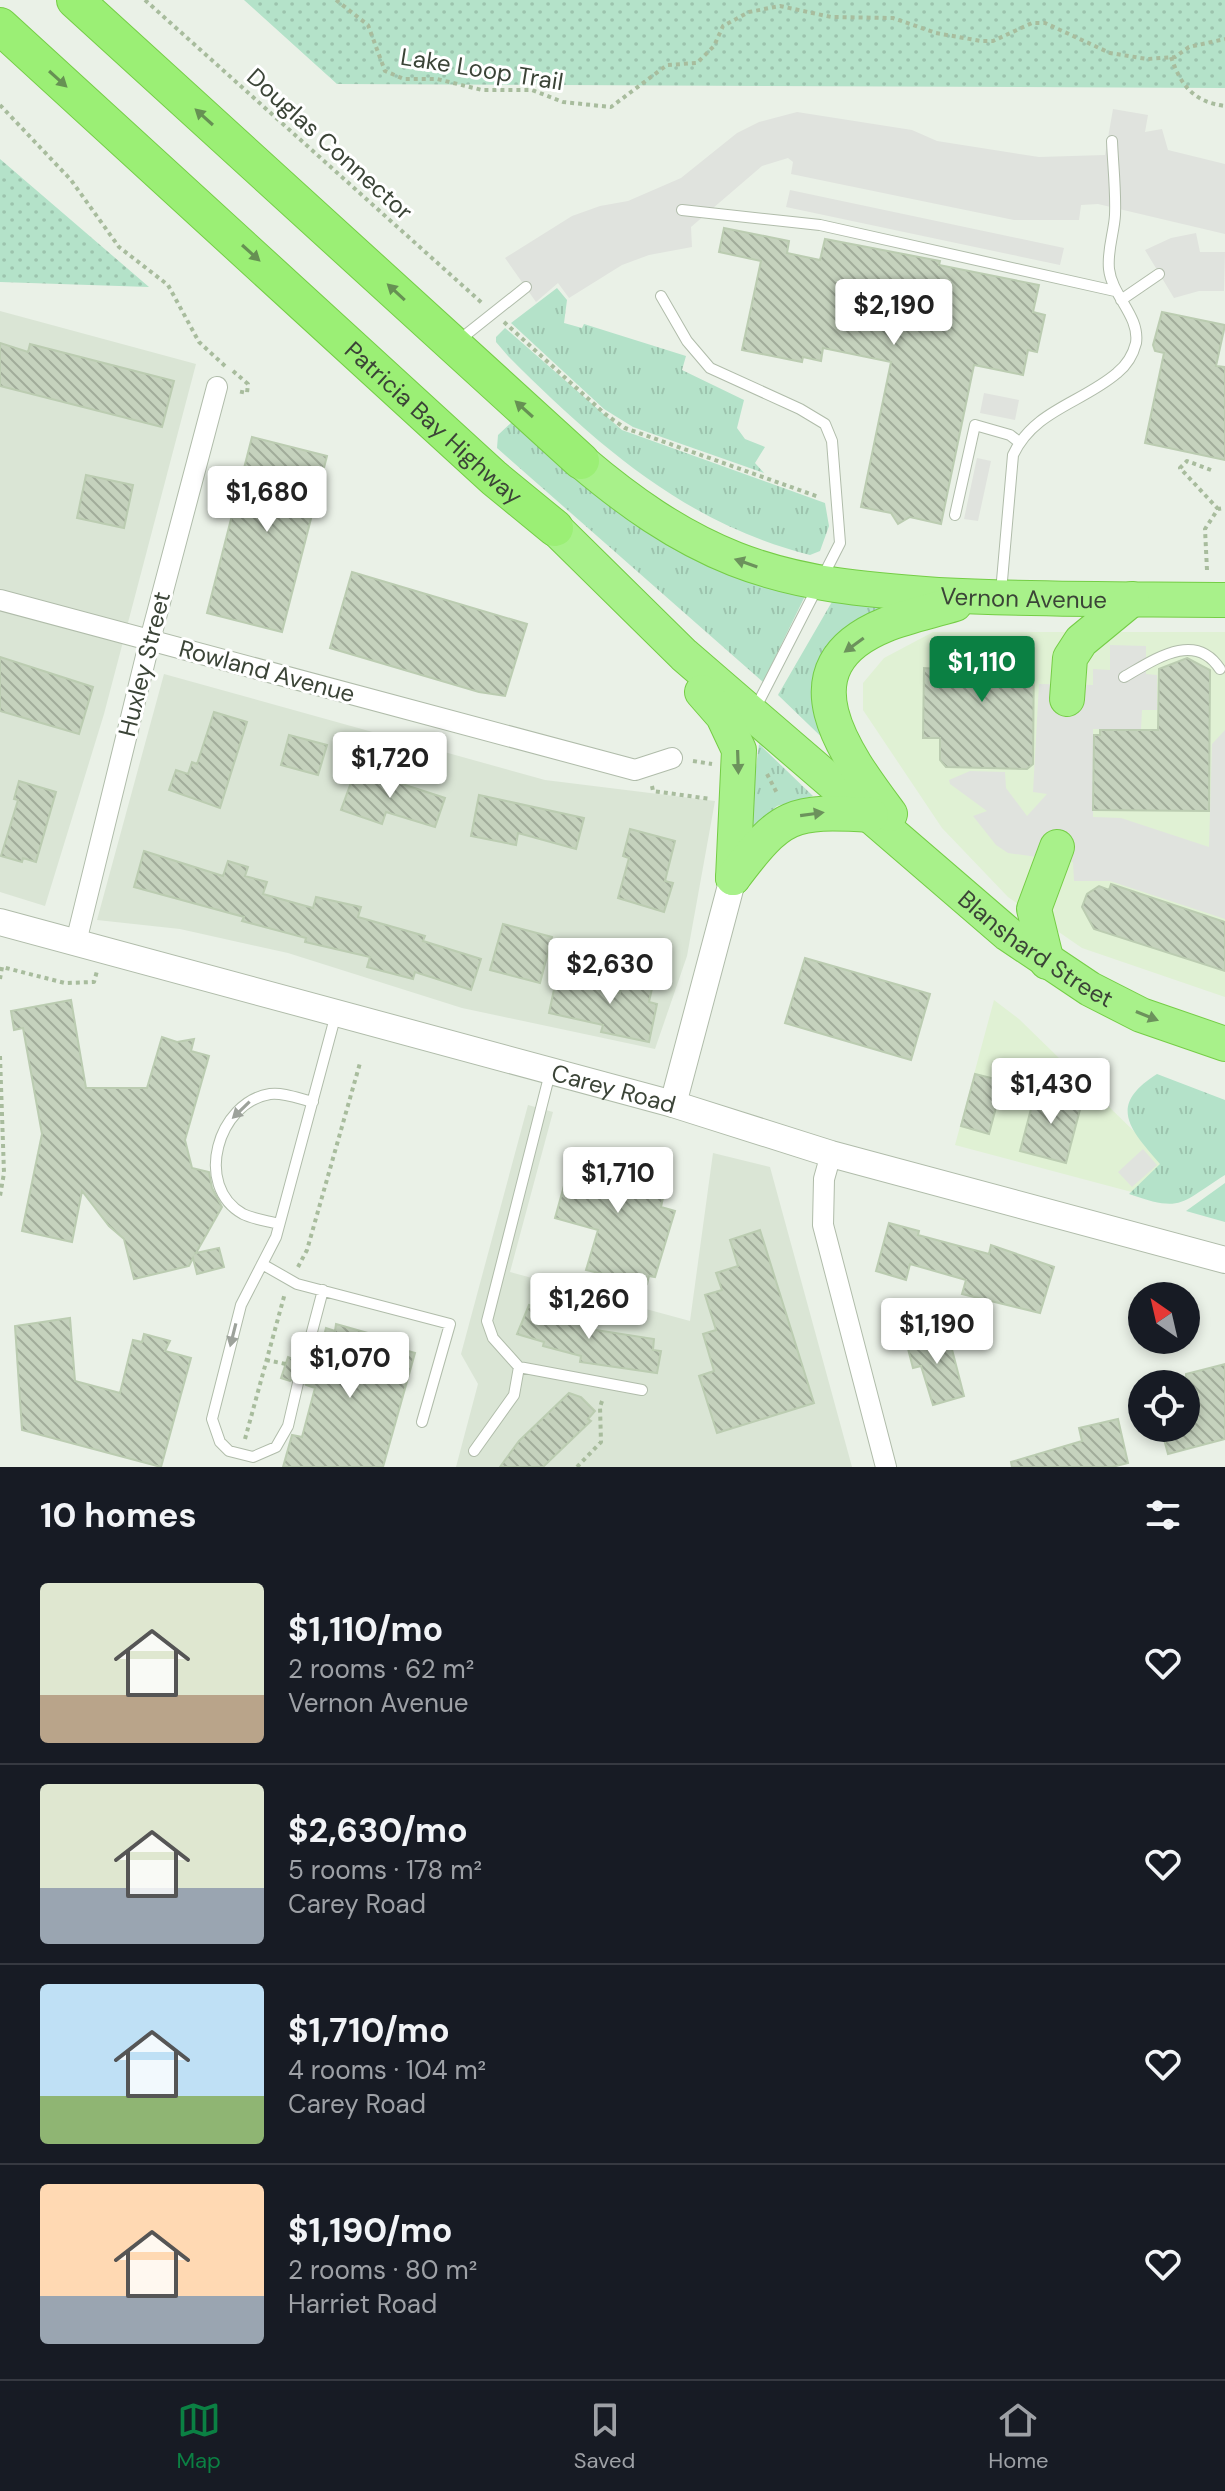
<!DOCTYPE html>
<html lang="en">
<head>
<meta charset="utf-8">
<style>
	body { margin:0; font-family:"DM Sans",sans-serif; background:#242831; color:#f1f3f6; height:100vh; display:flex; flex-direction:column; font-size:30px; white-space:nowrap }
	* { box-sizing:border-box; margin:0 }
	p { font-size:26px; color:#9ea1a6 }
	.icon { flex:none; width:44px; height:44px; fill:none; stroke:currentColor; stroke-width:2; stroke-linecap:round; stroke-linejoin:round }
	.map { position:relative; height:1467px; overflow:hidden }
	.sheet { display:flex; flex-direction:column; background:#171b24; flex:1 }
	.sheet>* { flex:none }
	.needle { width:52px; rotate:326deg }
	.buttons { position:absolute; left:1128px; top:1282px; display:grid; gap:16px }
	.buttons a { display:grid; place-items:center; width:72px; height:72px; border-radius:50%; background:#171b24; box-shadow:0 4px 12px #0003; font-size:40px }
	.price { position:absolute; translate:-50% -68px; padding:0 18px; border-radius:8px; background:#fff; color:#222; font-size:26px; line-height:52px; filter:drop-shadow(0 2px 4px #0008) }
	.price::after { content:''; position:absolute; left:50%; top:48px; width:24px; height:18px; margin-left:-12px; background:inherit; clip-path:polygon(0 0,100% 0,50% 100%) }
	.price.current { background:#0b8043; color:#fff }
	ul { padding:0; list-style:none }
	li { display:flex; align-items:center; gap:24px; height:200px; padding:0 40px }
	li+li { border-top:2px solid #363941 }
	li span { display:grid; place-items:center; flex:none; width:224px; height:160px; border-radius:8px; color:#555 }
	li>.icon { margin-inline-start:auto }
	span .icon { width:96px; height:96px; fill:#fffc; stroke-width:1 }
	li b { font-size:34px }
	h2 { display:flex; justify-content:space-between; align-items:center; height:96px; padding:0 40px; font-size:34px }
	.tabs { display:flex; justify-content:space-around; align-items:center; height:112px; border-top:2px solid #363941; background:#171b24; font-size:22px; color:#9ea1a6 }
	.tabs a { display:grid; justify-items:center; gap:4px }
	.tabs .current { color:#0b8043 }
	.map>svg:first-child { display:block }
	.residential { fill:#dae5d5 }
	.commercial { fill:#e0f1d4 }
	.grass { fill:url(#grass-tufts) }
	.park { fill:url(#park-dots) }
	.parking { fill:#e0e3de }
	.building { fill:url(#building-back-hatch); stroke:#bbccb1; stroke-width:2 }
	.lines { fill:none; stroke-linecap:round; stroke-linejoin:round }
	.service-casing { stroke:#b0bcaa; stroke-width:12 }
	.minor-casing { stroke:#b0bcaa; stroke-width:22 }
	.tertiary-casing { stroke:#b0bcaa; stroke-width:28 }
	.trunk-casing { stroke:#75cd46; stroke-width:36 }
	.motorway-casing { stroke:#75cd46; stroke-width:38 }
	.path { stroke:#a8bc9d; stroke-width:4; stroke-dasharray:4 4; stroke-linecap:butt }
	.service { stroke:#fff; stroke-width:10 }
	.minor { stroke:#fff; stroke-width:20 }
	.tertiary { stroke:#fff; stroke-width:26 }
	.trunk { stroke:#a8f18a; stroke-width:34 }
	.motorway { stroke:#9bef75; stroke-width:36 }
	.oneway { fill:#669153 }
	.oneway2 { fill:#6c925c }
	.oneway3 { fill:#9da29b }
	.labels { text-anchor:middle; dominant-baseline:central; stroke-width:6; stroke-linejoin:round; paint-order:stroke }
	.street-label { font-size:24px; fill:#3b4437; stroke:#fff }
</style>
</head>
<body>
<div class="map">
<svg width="1225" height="1467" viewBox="0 0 1225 1467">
	<defs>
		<pattern id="grass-tufts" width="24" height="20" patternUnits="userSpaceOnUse" patternTransform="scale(2)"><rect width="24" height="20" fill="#b4e2c9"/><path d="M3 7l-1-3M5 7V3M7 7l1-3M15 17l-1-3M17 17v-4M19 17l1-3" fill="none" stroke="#9cc3ad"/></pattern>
		<pattern id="park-dots" width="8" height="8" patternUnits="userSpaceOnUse" patternTransform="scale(2)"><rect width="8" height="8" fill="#b4e2c9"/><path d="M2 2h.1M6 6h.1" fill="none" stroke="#9cc3ad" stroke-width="1.8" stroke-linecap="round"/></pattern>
		<pattern id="building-back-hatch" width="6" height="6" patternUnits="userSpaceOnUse" patternTransform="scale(2)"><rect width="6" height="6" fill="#c5d2bd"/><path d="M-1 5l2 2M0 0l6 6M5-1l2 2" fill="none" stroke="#a1ac9a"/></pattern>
	</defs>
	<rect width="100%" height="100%" fill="#eaf1e7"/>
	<!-- residential -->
	<path class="residential" d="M 0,311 L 196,364 L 104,714 L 45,906 L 0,892 Z
		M 164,674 L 545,780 L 715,801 L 687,956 L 655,1049 L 462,1008 L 288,953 L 180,929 L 97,920 Z
		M 528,1105 L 553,1112 L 510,1272 L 690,1321 L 713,1153 L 770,1167 L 852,1467 L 456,1467 L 478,1384 L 461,1354 Z"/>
	<!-- commercial -->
	<path class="commercial" d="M 933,632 L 1225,632 L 1225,997 L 1082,948 L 1008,897 L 942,828 L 863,710 L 863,683 L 884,658 Z
		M 994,1000 L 1019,1019 L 1185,1181 L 1173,1203 L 955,1145 Z"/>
	<!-- grass -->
	<path class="grass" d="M 557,288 L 567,300 L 564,323 L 582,328 L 584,324 L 686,356 L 682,370 L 744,400 L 737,428 L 745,439 L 765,447 L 755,463 L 764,473 L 633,427 L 604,409 L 511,323 Z
		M 505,328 L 622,430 L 825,503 L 829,526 L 820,551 L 810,555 C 686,524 597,445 508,356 L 496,342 L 496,337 Z
		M 512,422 L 716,569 L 774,590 L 805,596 L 763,682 L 497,448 L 498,435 Z
		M 833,600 L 900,609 L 850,632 L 837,752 L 778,695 Z
		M 759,744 L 813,796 L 777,806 L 747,834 Z
		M 1157,1074 L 1225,1100 L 1225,1175 C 1180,1203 1183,1213 1129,1194 L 1160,1164 C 1131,1130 1106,1106 1157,1074 Z
		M 1225,1183 L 1225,1222 L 1186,1211 Z"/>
	<!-- park -->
	<path class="park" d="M 244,0 L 1225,0 L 1225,88 L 337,84 Z
		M 0,159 L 149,287 L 0,282 Z"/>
	<!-- parking -->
	<path class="parking" d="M 1113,109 L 1148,115 L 1145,132 L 1162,129 L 1168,150 L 1225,164 L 1225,234 L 1098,204 L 1081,205 L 1079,220 L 1014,220 L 791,174 L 793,162 L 788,158 L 762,166 L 691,227 L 692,247 L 649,255 L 622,265 L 569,298 L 558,283 L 536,302 L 505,258 L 572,216 L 600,206 L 628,201 L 681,178 L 737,133 L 759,122 L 797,112 L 912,130 L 937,141 L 1039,157 L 1105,155 Z
		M 790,190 L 1064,248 L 1060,265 L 786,207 Z
		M 1196,233 L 1200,252 L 1225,252 L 1224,291 L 1199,291 L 1174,298 L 1145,250 L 1171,238 Z
		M 984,393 L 1019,400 L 1015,420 L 980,413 Z
		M 977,458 L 991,461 L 978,521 L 964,519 Z
		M 1110,645 L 1146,646 L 1146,674 L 1157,675 L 1157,710 L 1142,710 L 1141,729 L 1093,729 L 1093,817 L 1121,818 L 1209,847 L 1212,744 L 1225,730 L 1225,919 L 1110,881 L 1074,881 L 1073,862 L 1008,853 L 996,845 L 973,816 L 987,811 L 950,784 L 949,780 L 970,771 L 1005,772 L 1006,788 L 1027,816 L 1047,794 L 1033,792 L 1039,684 L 1093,685 L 1093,669 L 1110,670 Z
		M 1143,1149 L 1157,1165 L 1132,1187 L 1118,1172 Z"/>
	<!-- building -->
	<path class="building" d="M 724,228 L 789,241 L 787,253 L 820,260 L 825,239 L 940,261 L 939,265 L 1039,285 L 1033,312 L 1045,315 L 1037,352 L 1028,350 L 1023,375 L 974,365 L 941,524 L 910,517 L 898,524 L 891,513 L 861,507 L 891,362 L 823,348 L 821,361 L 803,357 L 802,362 L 742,350 L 761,261 L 719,252 Z
		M 1162,312 L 1225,325 L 1216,366 L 1225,367 L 1225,460 L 1145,443 L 1164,353 L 1155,351 L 1153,345 Z
		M 0,343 L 28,352 L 30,344 L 174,381 L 162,427 L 0,386 Z
		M 252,437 L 327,456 L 282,632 L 207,613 Z
		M 86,475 L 133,485 L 124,528 L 77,518 Z
		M 352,572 L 527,624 L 505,696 L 479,692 L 330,648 Z
		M 948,640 L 1028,641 L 1034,648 L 1033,764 L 1027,769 L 946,767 L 940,760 L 940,738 L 923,738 L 924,668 L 941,669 L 941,646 Z
		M 0,657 L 93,687 L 79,734 L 0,711 Z
		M 1187,658 L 1210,670 L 1209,811 L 1093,810 L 1094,735 L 1100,735 L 1100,730 L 1158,730 L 1159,669 Z
		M 214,712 L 247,722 L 220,808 L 169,790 L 176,770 L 188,774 L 192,762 L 197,764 Z
		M 289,735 L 327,745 L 318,775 L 281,765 Z
		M 356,769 L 445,798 L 435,827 L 386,812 L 382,824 L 341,810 Z
		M 19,781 L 56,792 L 36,862 L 23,858 L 22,862 L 1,856 L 18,800 L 14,799 Z
		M 479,795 L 584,818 L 576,849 L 518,833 L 516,845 L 471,836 Z
		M 630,829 L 675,841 L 665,881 L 673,883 L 664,912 L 618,898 L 629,858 L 623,856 Z
		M 144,851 L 223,876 L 228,861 L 248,867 L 245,876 L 267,882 L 263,894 L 313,908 L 316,897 L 361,907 L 358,917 L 425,936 L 423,941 L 481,959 L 471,990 L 415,972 L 413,979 L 367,967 L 370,957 L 305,942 L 306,938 L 242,921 L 244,917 L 134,887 Z
		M 1111,884 L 1225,922 L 1225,971 L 1094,929 L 1082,907 L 1087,894 L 1099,886 L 1109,890 Z
		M 503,924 L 552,937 L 540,983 L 490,970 Z
		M 805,958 L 930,994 L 911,1060 L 785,1023 Z
		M 625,969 L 655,975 L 649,1002 L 657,1004 L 649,1042 L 601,1032 L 603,1025 L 549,1013 L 556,980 L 620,993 Z
		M 71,1000 L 86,1088 L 147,1088 L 162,1037 L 177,1042 L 194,1039 L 191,1051 L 209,1056 L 185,1140 L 192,1168 L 209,1172 L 212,1188 L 222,1207 L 196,1253 L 219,1248 L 224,1267 L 197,1274 L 193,1258 L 189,1266 L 134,1279 L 124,1239 L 109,1226 L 82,1191 L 72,1242 L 22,1231 L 42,1134 L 23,1028 L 14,1030 L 11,1011 Z
		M 975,1074 L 1003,1081 L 989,1134 L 961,1126 Z
		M 1036,1090 L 1082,1102 L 1066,1163 L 1020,1151 Z
		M 574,1150 L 668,1175 L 661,1207 L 675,1211 L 655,1277 L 649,1276 L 647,1284 L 586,1270 L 598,1230 L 555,1218 Z
		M 889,1223 L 919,1231 L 918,1235 L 989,1254 L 991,1245 L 1054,1267 L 1040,1313 L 962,1294 L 966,1280 L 910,1264 L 906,1280 L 876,1271 Z
		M 760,1230 L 814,1403 L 717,1433 L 699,1376 L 714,1371 L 703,1334 L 716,1330 L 705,1295 L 722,1290 L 716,1273 L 738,1266 L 730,1240 Z
		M 529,1305 L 578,1317 L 577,1321 L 584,1323 L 583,1328 L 654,1339 L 653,1350 L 661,1351 L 657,1373 L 580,1362 L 581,1356 L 543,1346 L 544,1342 L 517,1334 Z
		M 70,1318 L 75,1381 L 120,1393 L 133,1340 L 142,1342 L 144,1334 L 170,1341 L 165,1351 L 191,1358 L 161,1467 L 22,1430 L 15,1326 Z
		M 336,1324 L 403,1343 L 401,1349 L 415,1353 L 383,1467 L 283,1467 L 292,1435 L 302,1437 L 315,1388 L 306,1385 L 301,1375 L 290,1381 L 281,1378 L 288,1357 L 296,1360 L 301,1369 L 316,1365 L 326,1328 L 335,1331 Z
		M 947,1330 L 964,1396 L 933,1405 L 921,1366 L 913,1368 L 906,1341 Z
		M 1225,1364 L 1225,1439 L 1168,1454 L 1161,1428 L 1186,1428 L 1186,1374 Z
		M 569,1393 L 581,1397 L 595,1411 L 588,1419 L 591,1421 L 543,1467 L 500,1467 L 519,1441 Z
		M 1118,1419 L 1128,1463 L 1112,1467 L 1012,1467 L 1011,1462 L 1082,1441 L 1079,1428 Z"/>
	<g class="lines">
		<!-- service casing -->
		<g class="service-casing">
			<path id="service" d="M 682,210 L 820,225 L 1115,291
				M 661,296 L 687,341 L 710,368 L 800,409 L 825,424 L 832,441 L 840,543 L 754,711
				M 1121,300 L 1159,274
				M 458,341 L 526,287
				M 955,515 L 975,425 L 1010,435 L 1019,442
				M 1001,592 L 1013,455 C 1034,410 1082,403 1117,373 C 1127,365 1133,355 1136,343 C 1140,316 1112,296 1109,269 C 1107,250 1114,233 1115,215 C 1116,190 1113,166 1112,141
				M 1124,677 C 1154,660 1195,630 1220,669
				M 550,1073 L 487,1321 L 493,1338 L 519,1367 L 642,1390
				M 279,1224 C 268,1221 253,1219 243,1214 C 193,1186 218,1102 270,1094 C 283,1092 300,1099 313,1102
				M 262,1264 L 297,1284 L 450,1324 L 422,1422
				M 304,1362 L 323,1290
				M 298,1383 L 288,1426 L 276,1447 L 253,1457 L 229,1451 L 220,1442 L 212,1419 L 241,1305 L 276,1237 L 336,1014
				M 474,1451 L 514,1395 L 519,1367"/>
		</g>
		<!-- minor casing -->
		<g class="minor-casing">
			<path id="minor" d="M 0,600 L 635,770 L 672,758
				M 76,942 L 150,640 L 217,387
				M 831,1154 L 824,1179 L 823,1225 L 886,1467"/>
		</g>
		<!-- tertiary casing -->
		<g class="tertiary-casing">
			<g id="tertiary">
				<path id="s1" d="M 0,922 L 673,1104 L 831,1154 L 1225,1260"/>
				<path d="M 673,1104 L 733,878"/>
			</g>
		</g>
		<!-- trunk casing -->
		<g class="trunk-casing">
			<g id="trunk">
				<path id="s2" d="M 581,461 C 628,501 677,536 735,559 C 801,585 868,590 938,595 C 1034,600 1129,599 1225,600"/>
				<path id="s3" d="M 555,528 L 684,655 L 1008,934 L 1090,989 L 1141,1015 L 1225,1044"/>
				<path d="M 702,692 L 723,716 L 739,750 L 733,878"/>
				<path d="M 1067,699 L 1070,658 L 1081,641 L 1132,599"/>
				<path d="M 890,814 C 846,755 780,668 885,625 C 907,616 932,611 955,604"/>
				<path d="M 733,878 C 781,814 791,810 871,815"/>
				<path d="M 1047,962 L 1034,909 L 1057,847"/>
			</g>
		</g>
		<!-- motorway casing -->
		<g class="motorway-casing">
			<g id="motorway">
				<path d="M 75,0 L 581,461"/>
				<path id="s4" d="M 0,26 L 494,478 L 555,528"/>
			</g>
		</g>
		<!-- path -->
		<path class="path" d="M 145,0 L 482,303
			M 336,0 L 368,25 L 385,71 L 404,79 L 437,79 L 482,90 L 532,90 L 563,102 L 611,107 L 667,65 L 697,63 L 714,46 L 723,26 L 749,12 L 780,6 L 831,17 L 893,18 L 936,33 L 981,41 L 993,41 L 1032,23 L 1045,23 L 1110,53 L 1147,59 L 1175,57 L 1189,47 L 1225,39
			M 1171,57 C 1181,86 1194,102 1225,106
			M 0,105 L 71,180 L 119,247 L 168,285 L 199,342 L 225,366
			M 504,322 L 605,414 L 625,428 L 819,497
			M 233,371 L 248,384 L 247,393 L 237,391
			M 1211,470 L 1187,461 L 1180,468 L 1218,509
			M 1207,570 L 1205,529 L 1218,509 L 1225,508
			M 693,761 L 712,764
			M 767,774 L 778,795
			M 652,786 L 653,791 L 711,799
			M 0,979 L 2,967 L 65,983 L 94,982 L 97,971
			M 0,1056 L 4,1173 L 0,1196
			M 298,1267 L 307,1250 L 360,1063
			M 266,1360 L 286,1364
			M 245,1439 L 285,1293
			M 577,1467 L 601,1442 L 600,1407 L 603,1398"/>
		<!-- service -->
		<use href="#service" class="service"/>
		<!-- minor -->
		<use href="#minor" class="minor"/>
		<!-- tertiary -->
		<use href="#tertiary" class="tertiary"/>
		<!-- trunk -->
		<use href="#trunk" class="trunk"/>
		<!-- motorway -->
		<use href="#motorway" class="motorway"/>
	</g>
	<!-- one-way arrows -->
	<defs><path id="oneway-solid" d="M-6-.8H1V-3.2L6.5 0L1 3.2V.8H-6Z" transform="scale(2)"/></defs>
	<g class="oneway">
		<use href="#oneway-solid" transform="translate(58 79) rotate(42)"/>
		<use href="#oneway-solid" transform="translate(204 117) rotate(-138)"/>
		<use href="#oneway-solid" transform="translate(251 253) rotate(42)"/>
		<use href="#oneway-solid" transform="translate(396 292) rotate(-137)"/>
		<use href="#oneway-solid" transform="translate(524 409) rotate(-138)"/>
	</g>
	<g class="oneway2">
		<use href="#oneway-solid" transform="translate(746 563) rotate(-161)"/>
		<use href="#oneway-solid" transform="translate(854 645) rotate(144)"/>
		<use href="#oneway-solid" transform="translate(738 762) rotate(88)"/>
		<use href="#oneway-solid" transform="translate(812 814) rotate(-8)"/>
		<use href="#oneway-solid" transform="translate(1147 1016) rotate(22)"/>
	</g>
	<g class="oneway3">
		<use href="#oneway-solid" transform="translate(241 1110) rotate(136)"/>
		<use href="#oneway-solid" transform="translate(233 1335) rotate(104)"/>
	</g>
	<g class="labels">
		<!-- street labels -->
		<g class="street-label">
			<text transform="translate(482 69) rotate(9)">Lake Loop Trail</text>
			<text transform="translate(330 144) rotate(42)">Douglas Connector</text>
			<text stroke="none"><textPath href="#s4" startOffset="588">Patricia Bay Highway</textPath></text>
			<text stroke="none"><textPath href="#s2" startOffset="476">Vernon Avenue</textPath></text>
			<text transform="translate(144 664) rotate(-76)">Huxley Street</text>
			<text transform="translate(267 671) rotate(15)">Rowland Avenue</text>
			<text stroke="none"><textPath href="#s3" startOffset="640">Blanshard Street</textPath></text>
			<text stroke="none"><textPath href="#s1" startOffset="636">Carey Road</textPath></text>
		</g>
	</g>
</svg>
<div class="buttons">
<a><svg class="needle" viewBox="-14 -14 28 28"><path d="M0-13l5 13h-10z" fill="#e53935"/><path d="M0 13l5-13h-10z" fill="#9ea1a6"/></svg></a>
<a><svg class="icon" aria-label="locate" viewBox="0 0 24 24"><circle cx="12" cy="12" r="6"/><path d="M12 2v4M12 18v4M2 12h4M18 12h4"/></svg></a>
</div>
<b class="price" style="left:894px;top:347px">$2,190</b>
<b class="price" style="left:267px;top:534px">$1,680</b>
<b class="price current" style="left:982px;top:704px">$1,110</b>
<b class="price" style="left:390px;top:800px">$1,720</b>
<b class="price" style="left:610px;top:1006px">$2,630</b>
<b class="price" style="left:1051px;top:1126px">$1,430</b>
<b class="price" style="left:618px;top:1215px">$1,710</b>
<b class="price" style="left:589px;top:1341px">$1,260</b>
<b class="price" style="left:937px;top:1366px">$1,190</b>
<b class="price" style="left:350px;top:1400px">$1,070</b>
</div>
<section class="sheet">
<h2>10 homes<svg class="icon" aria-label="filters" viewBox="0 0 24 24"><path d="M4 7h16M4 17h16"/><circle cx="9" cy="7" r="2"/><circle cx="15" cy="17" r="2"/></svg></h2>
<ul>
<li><span style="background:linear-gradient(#dfe7d0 70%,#b9a48a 0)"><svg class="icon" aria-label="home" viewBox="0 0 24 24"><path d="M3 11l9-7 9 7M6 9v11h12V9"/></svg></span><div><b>$1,110/mo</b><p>2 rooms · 62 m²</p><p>Vernon Avenue</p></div><svg class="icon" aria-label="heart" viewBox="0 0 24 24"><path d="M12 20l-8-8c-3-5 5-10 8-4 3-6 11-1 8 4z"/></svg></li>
<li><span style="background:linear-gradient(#dfe7d0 65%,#9aa5b1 0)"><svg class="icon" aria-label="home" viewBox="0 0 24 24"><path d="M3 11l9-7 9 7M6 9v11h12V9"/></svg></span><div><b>$2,630/mo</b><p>5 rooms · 178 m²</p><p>Carey Road</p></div><svg class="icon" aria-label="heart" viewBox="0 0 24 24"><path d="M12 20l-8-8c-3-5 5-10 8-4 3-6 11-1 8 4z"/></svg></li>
<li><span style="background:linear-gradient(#bfe0f5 70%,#8fb573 0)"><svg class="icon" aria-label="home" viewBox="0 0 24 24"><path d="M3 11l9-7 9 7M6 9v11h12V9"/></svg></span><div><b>$1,710/mo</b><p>4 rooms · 104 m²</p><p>Carey Road</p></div><svg class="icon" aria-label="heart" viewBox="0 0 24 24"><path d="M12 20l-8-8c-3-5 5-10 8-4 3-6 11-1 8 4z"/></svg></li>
<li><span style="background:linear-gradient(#ffd9b3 70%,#9aa5b1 0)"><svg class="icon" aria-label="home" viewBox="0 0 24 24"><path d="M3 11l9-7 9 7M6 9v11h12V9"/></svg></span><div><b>$1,190/mo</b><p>2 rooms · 80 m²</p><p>Harriet Road</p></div><svg class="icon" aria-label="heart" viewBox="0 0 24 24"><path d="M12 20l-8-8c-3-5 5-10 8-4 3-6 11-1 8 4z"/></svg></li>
</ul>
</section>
<nav class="tabs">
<a class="current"><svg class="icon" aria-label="map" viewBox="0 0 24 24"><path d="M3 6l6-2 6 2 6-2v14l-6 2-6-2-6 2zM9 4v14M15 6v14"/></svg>Map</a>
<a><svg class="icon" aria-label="saved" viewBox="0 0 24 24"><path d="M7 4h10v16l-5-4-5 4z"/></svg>Saved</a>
<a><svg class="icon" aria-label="home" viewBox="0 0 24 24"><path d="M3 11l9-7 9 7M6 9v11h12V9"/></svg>Home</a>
</nav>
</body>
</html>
